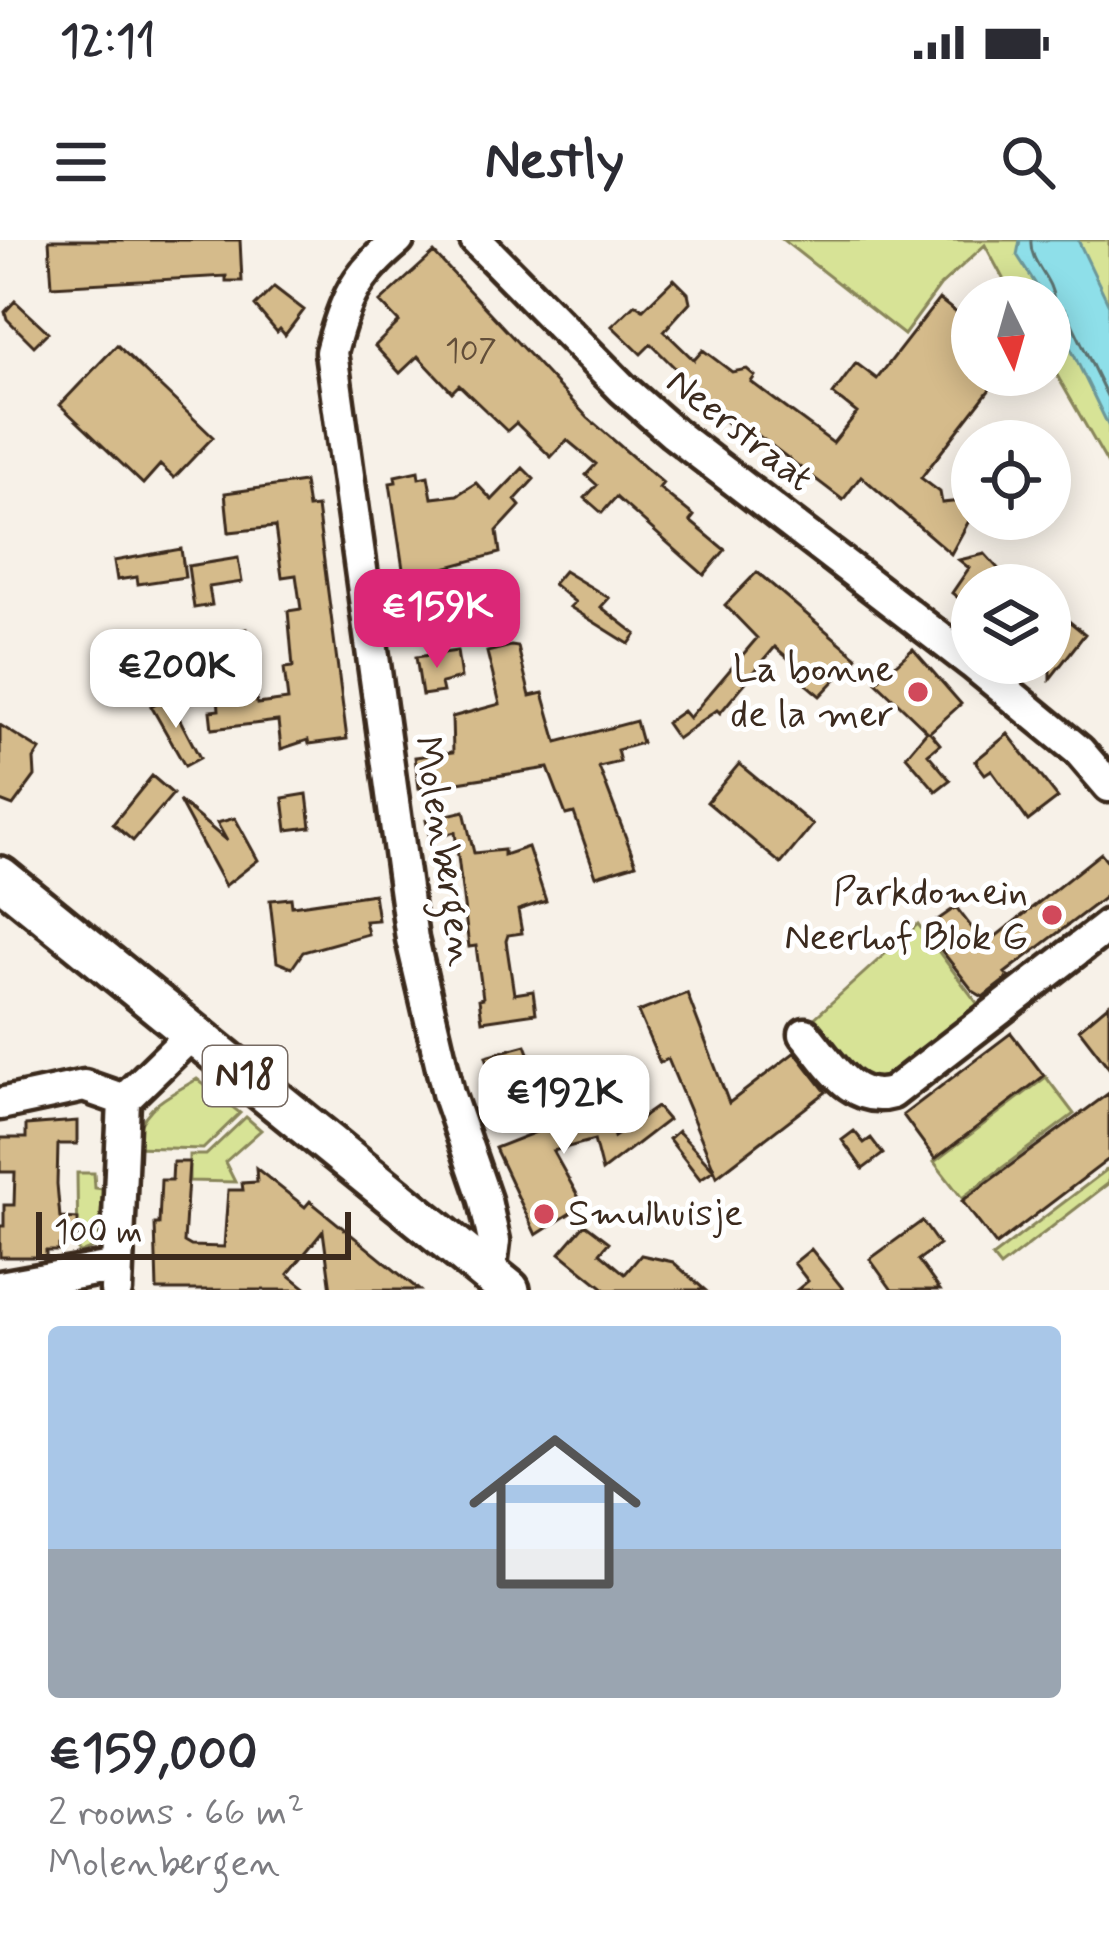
<!DOCTYPE html>
<html lang="en">
<head>
<meta charset="utf-8">
<style>
	body { margin:0; font-family:Mynerve,sans-serif; background:#f2f2f3; color:#2b2b33; height:100vh; display:flex; flex-direction:column; font-size:45px; white-space:nowrap }
	* { box-sizing:border-box; margin:0 }
	p { font-size:39px; color:#7c7c81 }
	.icon { flex:none; width:66px; height:66px; fill:none; stroke:currentColor; stroke-width:2; stroke-linecap:round; stroke-linejoin:round }
	.map { position:relative; height:1050px; overflow:hidden }
	.panel { display:flex; flex-direction:column; background:#fff; flex:1 }
	.panel>* { flex:none }
	.needle { width:78px; rotate:175deg }
	.fabs { position:absolute; left:951px; top:36px; display:grid; gap:24px }
	.fabs a { display:grid; place-items:center; width:120px; height:120px; border-radius:50%; background:#fff; box-shadow:0 6px 30px #0003; font-size:60px }
	.scale { position:absolute; left:36px; bottom:30px; width:315px; box-sizing:border-box; padding-left:12px; border:6px solid #3b2a1e; border-top:0; font-size:33px; line-height:42px; white-space:nowrap; color:#3b2a1e; -webkit-text-stroke:9px #fff; paint-order:stroke }
	.price { position:absolute; translate:-50% -102px; padding:0 27px; border-radius:24px; background:#fff; color:#222; font-size:39px; line-height:78px; filter:drop-shadow(0 3px 6px #0008) }
	.price::after { content:''; position:absolute; left:50%; top:72px; width:36px; height:27px; margin-left:-18px; background:inherit; clip-path:polygon(0 0,100% 0,50% 100%) }
	.price.selected { background:#db2777; color:#fff }
	ul { padding:0; list-style:none }
	li { display:grid; align-content:center; gap:24px; height:636px; padding:0 48px }
	li span { display:grid; place-items:center; height:372px; border-radius:12px; color:#555 }
	li>.icon { margin-inline-start:auto }
	span .icon { width:216px; height:216px; fill:#fffc; stroke-width:1 }
	li b { font-size:51px }
	.status { display:flex; justify-content:space-between; align-items:center; height:84px; padding:0 60px; background:#fff; direction:ltr }
	.status svg { height:33px; fill:currentColor }
	header { display:flex; justify-content:space-between; align-items:center; height:156px; padding:0 48px; background:#fff; font-size:54px; font-weight:700 }
	.map>svg:first-child { display:block }
	.green { fill:#d7e396; stroke:#89865a; stroke-width:3 }
	.water { fill:#8edfe9; stroke:#6d9798; stroke-width:3 }
	.lines { fill:none; stroke-linecap:round; stroke-linejoin:round }
	.shore { stroke:#5c726f; stroke-width:3 }
	.building { fill:#d5bb8b; stroke:#3b2a1e; stroke-width:3 }
	.minor-casing { stroke:#3b2a1e; stroke-width:39 }
	.major-casing { stroke:#3b2a1e; stroke-width:48 }
	.minor { stroke:#fff; stroke-width:30 }
	.major { stroke:#fff; stroke-width:39 }
	.poi-dot { fill:#d1495b; stroke:#fff; stroke-width:4.5 }
	.labels { text-anchor:middle; dominant-baseline:central; stroke-width:10; stroke-linejoin:round; paint-order:stroke }
	.number-label { font-size:33px; fill:#624e39 }
	.shield { fill:#fff; stroke:#766a62; stroke-width:3 }
	.shield-label { font-size:36px; font-weight:bold; fill:#3b2a1e }
	.street-label { font-size:39px; fill:#3b2a1e; stroke:#fff }
	.poi-label { font-size:39px; fill:#3b2a1e; stroke:#fff; text-anchor:end }
</style>
</head>
<body>
<div class="status"><b>12:11</b><svg viewBox="0 0 49 12"><path d="M0 12V9h3v3zM5 12V6h3v6zM10 12V3h3v9zM15 12V0h3v12zM26 1h20v11H26zM47 4h2v5h-2z"/></svg></div>
<header><svg class="icon" aria-label="menu" viewBox="0 0 24 24"><path d="M4 6h16M4 12h16M4 18h16"/></svg>Nestly<svg class="icon" aria-label="search" viewBox="0 0 24 24"><circle cx="10" cy="10" r="6"/><path d="M15 15l6 6"/></svg></header>
<div class="map">
<svg width="1109" height="1050" viewBox="0 0 1109 1050">
	<rect width="100%" height="100%" fill="#f7f1e8"/>
	<filter id="ink" filterUnits="userSpaceOnUse"><feTurbulence type="fractalNoise" baseFrequency=".00833" numOctaves="2"/><feDisplacementMap in="SourceGraphic" scale="24" xChannelSelector="R" yChannelSelector="G"/><feConvolveMatrix kernelMatrix="1 2 1 2 8 2 1 2 1" color-interpolation-filters="sRGB"/></filter>
	<g filter="url(#ink)">
		<!-- green -->
		<path class="green" d="M 783,0 L 1109,0 L 1109,226 L 1050,123 L 1050,57 L 1013,57 L 985,5 L 940,46 L 904,95 Z
			M 918,684 L 983,771 L 885,845 L 866,845 L 809,783 Z
			M 1046,837 L 1074,874 L 962,958 L 934,922 Z
			M 197,839 L 240,873 L 203,909 L 133,907 C 141,864 170,856 197,839 Z
			M 246,877 L 261,890 L 225,922 L 235,942 L 189,941 L 189,915 L 206,915 Z
			M 1109,928 L 1109,943 L 1000,1027 L 992,1017 Z
			M 77,933 L 94,933 L 95,948 L 103,949 L 98,1006 L 78,1014 Z"/>
		<!-- water -->
		<path class="water" d="M 1020,0 L 1078,0 L 1109,65 L 1109,187 L 1050,66 L 1050,57 L 1044,57 L 1017,15 Z"/>
		<g class="lines">
			<!-- shore -->
			<path class="shore" d="M 1031,0 C 1029,23 1053,38 1054,61 L 1066,71 L 1109,160"/>
		</g>
		<!-- building -->
		<path class="building" d="M 49,0 L 240,0 L 242,41 L 226,41 L 226,36 L 52,46 Z
			M 434,13 L 588,178 L 663,243 L 659,248 L 694,276 L 690,281 L 725,310 L 704,335 L 616,257 L 602,273 L 585,258 L 597,245 L 586,235 L 596,224 L 567,200 L 551,217 L 516,183 L 507,191 L 459,145 L 452,152 L 418,116 L 400,133 L 375,106 L 399,82 L 380,62 Z
			M 674,39 L 688,53 L 690,62 L 664,91 L 694,120 L 703,110 L 732,132 L 747,129 L 755,136 L 751,142 L 833,203 L 857,173 L 833,154 L 856,123 L 877,139 L 939,59 L 972,85 L 972,135 L 1001,135 L 921,238 L 940,252 L 942,263 L 962,261 L 963,270 L 971,277 L 951,314 L 861,236 L 843,260 L 746,186 L 743,190 L 732,182 L 730,185 L 676,144 L 682,135 L 651,104 L 641,114 L 612,86 L 635,64 L 643,69 Z
			M 274,47 L 304,70 L 285,95 L 280,89 L 277,92 L 255,66 Z
			M 15,61 L 48,92 L 34,106 L 7,79 L 5,72 Z
			M 117,105 L 213,197 L 174,238 L 160,225 L 143,244 L 60,165 Z
			M 523,228 L 534,239 L 515,260 L 520,266 L 497,291 L 500,313 L 444,328 L 448,355 L 408,362 L 390,243 L 396,242 L 395,236 L 418,231 L 419,238 L 428,236 L 432,258 L 457,255 L 476,243 L 492,260 Z
			M 304,242 L 308,268 L 317,267 L 347,499 L 309,504 L 308,500 L 281,509 L 278,481 L 212,489 L 210,471 L 219,470 L 218,457 L 255,452 L 257,464 L 288,460 L 284,428 L 293,427 L 288,371 L 301,369 L 296,335 L 282,337 L 275,287 L 229,292 L 225,253 Z
			M 181,309 L 185,337 L 138,344 L 137,337 L 117,340 L 114,321 Z
			M 985,314 L 1013,345 L 972,345 L 972,369 L 952,353 L 969,328 L 959,320 Z
			M 238,318 L 242,342 L 209,347 L 212,365 L 194,368 L 188,326 Z
			M 564,331 L 609,358 L 601,367 L 636,394 L 629,404 L 570,367 L 575,362 L 553,344 Z
			M 757,332 L 857,417 L 820,456 L 796,436 L 802,430 L 775,407 L 720,473 L 717,470 L 677,499 L 666,483 L 683,471 L 689,478 L 757,398 L 725,365 Z
			M 1050,366 L 1085,394 L 1050,439 Z
			M 246,389 L 249,415 L 217,419 L 214,394 Z
			M 511,406 L 518,407 L 530,456 L 543,453 L 557,502 L 636,481 L 642,503 L 617,510 L 620,522 L 599,527 L 636,624 L 596,636 L 574,573 L 566,575 L 548,528 L 419,548 L 415,517 L 453,512 L 452,477 L 500,464 L 487,412 Z
			M 913,409 L 961,464 L 930,492 L 940,504 L 928,514 L 950,540 L 936,551 L 906,516 L 927,491 L 876,442 Z
			M 457,411 L 461,438 L 441,443 L 443,452 L 422,455 L 416,417 Z
			M 168,457 L 200,518 L 185,526 L 151,466 Z
			M 0,485 L 40,510 L 34,519 L 35,536 L 13,566 L 0,561 Z
			M 1008,494 L 1058,558 L 1028,581 L 991,530 L 985,534 L 975,521 Z
			M 739,524 L 813,585 L 781,624 L 707,562 Z
			M 152,536 L 173,554 L 133,601 L 113,584 Z
			M 307,554 L 311,587 L 287,590 L 283,558 Z
			M 179,561 L 227,601 L 217,583 L 235,578 L 258,620 L 225,646 Z
			M 464,571 L 474,613 L 504,610 L 504,615 L 528,607 L 546,661 L 518,670 L 522,693 L 508,695 L 506,701 L 514,754 L 533,751 L 536,773 L 482,781 L 479,759 L 483,758 L 476,706 L 469,707 L 455,592 L 430,599 L 426,580 Z
			M 1101,613 L 1109,623 L 1109,654 L 1005,733 L 1009,737 L 983,757 L 973,751 L 932,698 L 929,686 L 956,667 L 985,705 Z
			M 374,654 L 378,680 L 365,681 L 368,694 L 303,712 L 292,728 L 277,722 L 270,660 L 291,658 L 292,666 Z
			M 687,753 L 729,863 L 795,812 L 826,852 L 717,936 L 668,819 L 660,823 L 638,772 Z
			M 1109,764 L 1109,828 L 1079,789 Z
			M 1011,793 L 1044,836 L 935,919 L 903,875 Z
			M 526,805 L 542,848 L 499,860 L 486,816 Z
			M 1109,853 L 1109,919 L 996,1005 L 962,961 Z
			M 571,861 L 585,862 L 590,880 L 608,876 L 614,897 L 657,867 L 668,880 L 602,931 L 594,900 L 553,911 L 583,965 L 536,995 L 495,908 L 541,890 L 535,870 Z
			M 77,881 L 77,904 L 58,904 L 57,944 L 60,978 L 78,979 L 78,1003 L 59,1005 L 59,1011 L 46,1011 L 46,1017 L 0,1017 L 0,986 L 4,986 L 4,965 L 14,965 L 15,932 L 0,932 L 0,898 L 26,898 L 26,885 Z
			M 678,891 L 714,930 L 700,939 L 669,899 Z
			M 854,891 L 864,903 L 871,898 L 883,914 L 863,929 L 842,900 Z
			M 173,922 L 189,922 L 184,1002 L 191,1006 L 224,1007 L 228,950 L 243,950 L 242,943 L 257,942 L 256,928 L 305,967 L 310,961 L 419,1050 L 331,1050 L 323,991 L 288,1034 L 308,1050 L 157,1050 L 155,984 L 159,984 L 161,940 L 172,940 Z
			M 922,981 L 939,1005 L 918,1020 L 940,1050 L 892,1050 L 870,1019 Z
			M 585,984 L 609,1002 L 600,1013 L 625,1034 L 641,1015 L 673,1022 L 705,1050 L 606,1050 L 560,1013 Z
			M 811,1009 L 844,1050 L 797,1050 L 808,1041 L 794,1023 Z"/>
		<g class="lines">
			<!-- minor casing -->
			<g class="minor-casing">
				<path id="minor" d="M 398,0 C 355,36 345,59 331,112 L 412,699 L 448,853 L 485,960 L 494,1001 L 490,1034
					M 476,0 L 623,149 L 672,192 L 972,423
					M 972,423 L 1079,511 L 1109,546
					M 805,794 C 829,822 851,865 892,853 L 1109,685
					M 0,864 L 84,846 L 124,860 L 193,793
					M 0,1047 L 117,1026
					M 116,1050 L 124,860"/>
			</g>
			<!-- major casing -->
			<g class="major-casing">
				<path id="major" d="M 0,637 L 509,1050"/>
			</g>
			<!-- minor -->
			<use href="#minor" class="minor"/>
			<!-- major -->
			<use href="#major" class="major"/>
		</g>
	</g>
	<!-- markers -->
	<g class="poi-dot">
		<circle cx="918" cy="452" r="12"/>
		<circle cx="1052" cy="675" r="12"/>
		<circle cx="544" cy="974" r="12"/>
	</g>
	<g class="labels">
		<!-- number labels -->
		<g class="number-label">
			<text x="471" y="112">107</text>
		</g>
		<!-- shield labels -->
		<rect class="shield" x="203" y="806" width="84" height="60" rx="9"/>
		<g class="shield-label">
			<text x="245" y="836">N18</text>
		</g>
		<!-- street labels -->
		<g class="street-label">
			<text transform="translate(739 191) rotate(38)">Neerstraat</text>
			<text transform="translate(443 611) rotate(81)">Molenbergen</text>
		</g>
		<!-- poi labels -->
		<g class="poi-label">
			<text x="894" y="430">La bonne<tspan x="894" dy="45">de la mer</tspan></text>
			<text x="1028" y="653">Parkdomein<tspan x="1028" dy="45">Neerhof Blok G</tspan></text>
			<text x="568" y="974" text-anchor="start">Smulhuisje</text>
		</g>
	</g>
</svg>
<div class="fabs">
<a><svg class="needle" viewBox="-14 -14 28 28"><path d="M0-13l5 13h-10z" fill="#e53935"/><path d="M0 13l5-13h-10z" fill="#7c7c81"/></svg></a>
<a><svg class="icon" aria-label="locate" viewBox="0 0 24 24"><circle cx="12" cy="12" r="6"/><path d="M12 2v4M12 18v4M2 12h4M18 12h4"/></svg></a>
<a><svg class="icon" aria-label="layers" viewBox="0 0 24 24"><path d="M12 4l9 5-9 5-9-5zM3 14l9 5 9-5"/></svg></a>
</div>
<div class="scale">100 m</div>
<b class="price selected" style="left:437px;top:431px">€159K</b>
<b class="price" style="left:176px;top:491px">€200K</b>
<b class="price" style="left:564px;top:917px">€192K</b>
</div>
<section class="panel">
<ul>
<li><span style="background:linear-gradient(#a9c7e8 60%,#9aa5b1 0)"><svg class="icon" aria-label="home" viewBox="0 0 24 24"><path d="M3 11l9-7 9 7M6 9v11h12V9"/></svg></span><div><b>€159,000</b><p>2 rooms · 66 m²</p><p>Molenbergen</p></div></li>
</ul>
</section>
</body>
</html>
